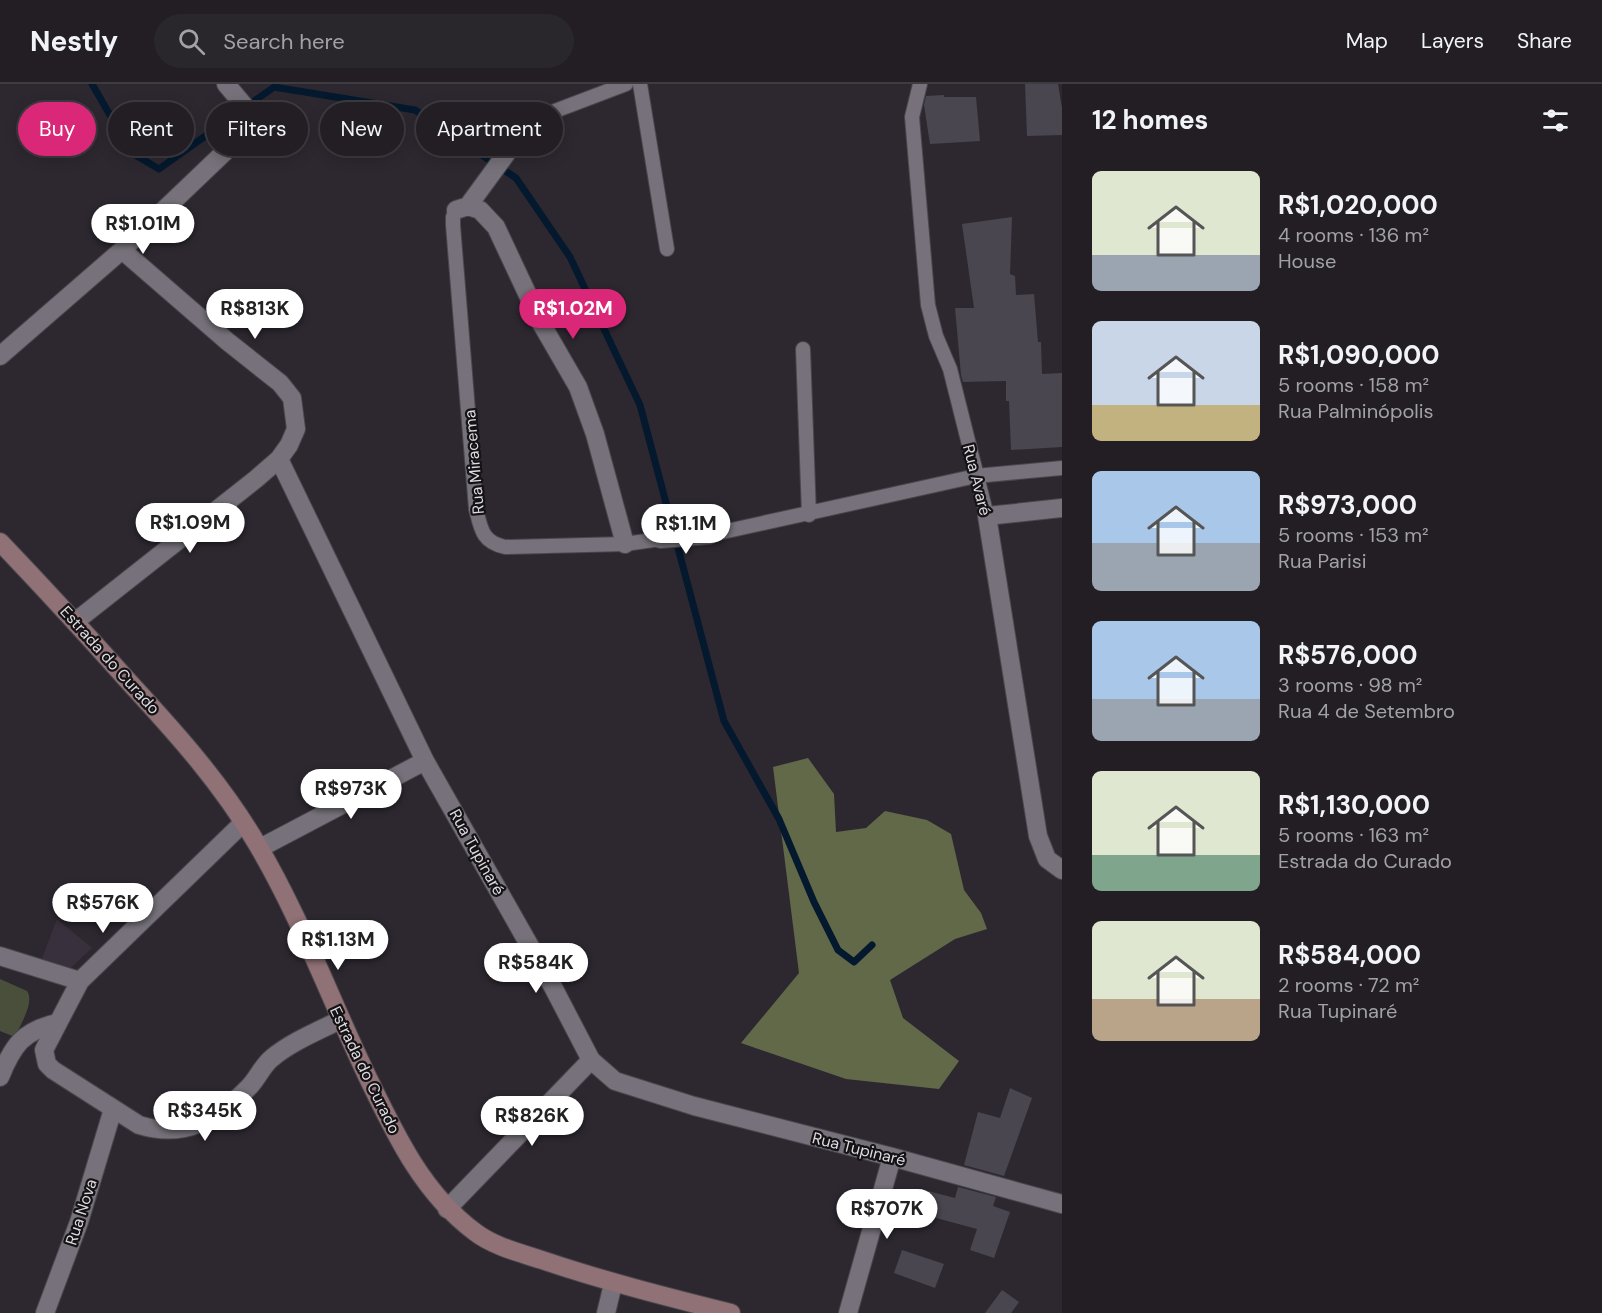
<!DOCTYPE html>
<html lang="en">
<head>
<meta charset="utf-8">
<style>
	body { margin:0; font-family:"DM Sans",sans-serif; background:#2a272c; color:#f1f3f6; height:100vh; display:flex; flex-direction:column; font-size:22px; white-space:nowrap }
	* { box-sizing:border-box; margin:0 }
	p { font-size:20px; color:#a2a2a6 }
	.icon { flex:none; width:33px; height:33px; fill:none; stroke:currentColor; stroke-width:2; stroke-linecap:round; stroke-linejoin:round }
	.map { position:relative; flex:1; overflow:hidden }
	.side { display:flex; flex-direction:column; background:#221e24; width:540px }
	.side>* { flex:none }
	.top-card { position:absolute; left:18px; top:18px; width:570px; height:54px; display:flex; gap:12px }
	.price { position:absolute; translate:-50% -51px; padding:0 14px; border-radius:21px; background:#fff; color:#222; font-size:20px; line-height:39px; filter:drop-shadow(0 2px 3px #0008) }
	.price::after { content:''; position:absolute; left:50%; top:36px; width:18px; height:14px; margin-left:-9px; background:inherit; clip-path:polygon(0 0,100% 0,50% 100%) }
	.price.active { background:#db2777; color:#fff }
	ul { padding:0; list-style:none }
	li { display:flex; align-items:center; gap:18px; height:150px; padding:0 30px }
	li span { display:grid; place-items:center; flex:none; width:168px; height:120px; border-radius:9px; color:#555 }
	li>.icon { margin-inline-start:auto }
	span .icon { width:72px; height:72px; fill:#fffc; stroke-width:1 }
	li b { font-size:26px }
	h2 { display:flex; justify-content:space-between; align-items:center; height:72px; padding:0 30px; font-size:26px }
	.chip { padding:0 21px; border-radius:27px; background:#221e24; box-shadow:0 3px 15px #0003,0 0 0 2px #3f3c41; font-size:21px; line-height:54px }
	.chip.active { background:#db2777; color:#fff }
	header { display:flex; align-items:center; gap:36px; box-sizing:border-box; height:84px; padding:0 30px; background:#221e24; border-bottom:2px solid #3f3c41 }
	header strong { font-size:28px }
	nav { display:flex; gap:33px; margin-inline-start:auto; font-size:21px }
	.search { width:420px; height:54px; background:#2a272c; display:flex; align-items:center; gap:15px; box-sizing:border-box; padding:0 21px; border-radius:33px; color:#a2a2a6; font-size:22px }
	main { display:flex; flex:1; min-height:0 }
	.map>svg:first-child { display:block }
	.built { fill:#38303d }
	.green { fill:#4a4f3c }
	.forest { fill:#626949 }
	.lines { fill:none; stroke-linecap:round; stroke-linejoin:round }
	.stream { stroke:#04192d; stroke-width:7 }
	.building { fill:#49464f }
	.lane-casing { stroke:#49464c; stroke-width:16 }
	.street-casing { stroke:#49464c; stroke-width:20 }
	.secondary-casing { stroke:#49464c; stroke-width:20 }
	.lane { stroke:#76717a; stroke-width:14 }
	.street { stroke:#76717a; stroke-width:18 }
	.secondary { stroke:#907175; stroke-width:18 }
	.labels { text-anchor:middle; dominant-baseline:central; stroke-width:4.5; stroke-linejoin:round; paint-order:stroke }
	.street-label { font-size:16px; fill:#dedbe0; stroke:#141215 }
</style>
</head>
<body>
<header>
<strong>Nestly</strong>
<div class="search"><svg class="icon" aria-label="search" viewBox="0 0 24 24"><circle cx="10" cy="10" r="6"/><path d="M15 15l6 6"/></svg>Search here</div>
<nav><a>Map</a><a>Layers</a><a>Share</a></nav>
</header>
<main>
<div class="map">
<svg width="1062" height="1229" viewBox="0 0 1062 1229">
	<rect width="100%" height="100%" fill="#2d2830"/>
	<!-- built -->
	<path class="built" d="M 57,835 L 92,864 L 65,889 L 40,880 Z"/>
	<!-- green -->
	<path class="green" d="M 0,895 L 27,907 C 35,918 20,941 15,953 L 0,947 Z"/>
	<!-- forest -->
	<path class="forest" d="M 808,674 L 834,710 L 836,748 L 866,744 L 885,727 L 927,736 L 951,750 L 964,806 L 981,829 L 987,845 L 955,855 L 890,896 L 903,934 L 959,977 L 939,1005 L 846,995 L 741,959 L 799,889 L 773,683 Z"/>
	<g class="lines">
		<!-- stream -->
		<path class="stream" d="M 92,0 L 132,69 L 159,85 L 274,3 L 415,26 L 516,94 L 570,173 L 640,321 L 724,637 L 779,735 L 814,818 L 838,866 L 854,878 L 872,861"/>
	</g>
	<!-- building -->
	<path class="building" d="M 1025,0 L 1058,0 L 1062,24 L 1062,51 L 1027,52 Z
		M 944,11 L 944,13 L 976,13 L 980,57 L 930,60 L 924,21 L 926,12 Z
		M 1012,133 L 1010,190 L 1015,192 L 1016,211 L 1034,210 L 1038,258 L 1041,258 L 1042,290 L 1062,289 L 1062,363 L 1011,366 L 1009,317 L 1006,317 L 1006,297 L 963,298 L 961,291 L 955,224 L 974,224 L 962,140 Z
		M 1010,1004 L 1032,1014 L 1004,1092 L 964,1081 L 978,1028 L 1000,1034 Z
		M 958,1103 L 996,1113 L 993,1122 L 1010,1128 L 994,1174 L 970,1166 L 977,1145 L 914,1128 L 920,1105 L 955,1114 Z
		M 902,1166 L 944,1180 L 935,1204 L 894,1189 Z
		M 1002,1206 L 1019,1218 L 1011,1229 L 985,1229 Z"/>
	<g class="lines">
		<!-- lane casing -->
		<g class="lane-casing">
			<path id="lane" d="M 640,0 L 667,165
				M 920,0 L 912,33 L 928,221 L 936,252 L 950,285 L 987,432
				M 506,70 L 547,30 L 626,0
				M 456,126 L 453,133 L 453,141 L 476,425 C 481,445 482,458 505,463 L 625,460 L 660,455
				M 803,265 L 809,431
				M 709,451 L 976,392 L 1062,384"/>
		</g>
		<!-- street casing -->
		<g class="street-casing">
			<path id="street" d="M 468,122 L 506,70
				M 456,126 L 468,122 L 480,126 L 496,143 L 541,239 L 578,303 L 595,350 L 625,460
				M 0,272 L 122,166 L 257,37 L 226,0
				M 279,375 L 425,677 L 553,903 L 591,976 L 615,997 L 694,1022 L 892,1073 L 1062,1120
				M 1062,424 L 987,432 L 1038,752 L 1047,775 L 1062,786
				M 660,455 L 709,451
				M 76,537 L 256,395 L 279,375 L 289,361 L 296,345 L 292,314 L 280,299 L 227,257 L 122,166
				M 243,739 L 80,897 L 44,966 L 47,980 L 53,986 L 139,1041 C 184,1055 217,1036 249,1003 C 258,994 262,982 272,974 C 291,958 318,947 340,936
				M 260,764 L 425,677
				M 0,872 L 80,897
				M 0,993 C 13,961 23,947 57,939
				M 447,1125 L 591,976
				M 45,1229 L 79,1138 L 113,1025
				M 606,1229 L 613,1200
				M 848,1229 L 892,1073"/>
		</g>
		<!-- secondary casing -->
		<g class="secondary-casing">
			<path id="secondary" d="M 0,458 C 44,504 87,551 129,598 C 176,649 222,700 257,760 C 302,836 332,920 370,998 C 397,1054 424,1110 475,1148 C 493,1162 520,1169 542,1176 C 604,1197 667,1213 731,1229"/>
		</g>
		<!-- lane -->
		<use href="#lane" class="lane"/>
		<!-- street -->
		<use href="#street" class="street"/>
		<!-- secondary -->
		<use href="#secondary" class="secondary"/>
	</g>
	<g class="labels">
		<!-- street labels -->
		<g class="street-label">
			<text transform="translate(474 378) rotate(-95)">Rua Miracema</text>
			<text transform="translate(977 396) rotate(76)">Rua Avaré</text>
			<text transform="translate(110 576) rotate(48)">Estrada do Curado</text>
			<text transform="translate(477 768) rotate(61)">Rua Tupinaré</text>
			<text transform="translate(365 986) rotate(64)">Estrada do Curado</text>
			<text transform="translate(859 1065) rotate(14)">Rua Tupinaré</text>
			<text transform="translate(81 1128) rotate(-72)">Rua Nova</text>
		</g>
	</g>
</svg>
<b class="price" style="left:143px;top:171px">R$1.01M</b>
<b class="price" style="left:255px;top:256px">R$813K</b>
<b class="price active" style="left:573px;top:256px">R$1.02M</b>
<b class="price" style="left:190px;top:470px">R$1.09M</b>
<b class="price" style="left:686px;top:471px">R$1.1M</b>
<b class="price" style="left:351px;top:736px">R$973K</b>
<b class="price" style="left:103px;top:850px">R$576K</b>
<b class="price" style="left:338px;top:887px">R$1.13M</b>
<b class="price" style="left:536px;top:910px">R$584K</b>
<b class="price" style="left:205px;top:1058px">R$345K</b>
<b class="price" style="left:532px;top:1063px">R$826K</b>
<b class="price" style="left:887px;top:1156px">R$707K</b>
<div class="top-card">
<a class="chip active">Buy</a>
<a class="chip">Rent</a>
<a class="chip">Filters</a>
<a class="chip">New</a>
<a class="chip">Apartment</a>
</div>
</div>
<section class="side">
<h2>12 homes<svg class="icon" aria-label="filters" viewBox="0 0 24 24"><path d="M4 7h16M4 17h16"/><circle cx="9" cy="7" r="2"/><circle cx="15" cy="17" r="2"/></svg></h2>
<ul>
<li><span style="background:linear-gradient(#dfe7d0 70%,#9aa5b1 0)"><svg class="icon" aria-label="home" viewBox="0 0 24 24"><path d="M3 11l9-7 9 7M6 9v11h12V9"/></svg></span><div><b>R$1,020,000</b><p>4 rooms · 136 m²</p><p>House</p></div></li>
<li><span style="background:linear-gradient(#c9d6e8 70%,#c2b280 0)"><svg class="icon" aria-label="home" viewBox="0 0 24 24"><path d="M3 11l9-7 9 7M6 9v11h12V9"/></svg></span><div><b>R$1,090,000</b><p>5 rooms · 158 m²</p><p>Rua Palminópolis</p></div></li>
<li><span style="background:linear-gradient(#a9c7e8 60%,#9aa5b1 0)"><svg class="icon" aria-label="home" viewBox="0 0 24 24"><path d="M3 11l9-7 9 7M6 9v11h12V9"/></svg></span><div><b>R$973,000</b><p>5 rooms · 153 m²</p><p>Rua Parisi</p></div></li>
<li><span style="background:linear-gradient(#a9c7e8 65%,#9aa5b1 0)"><svg class="icon" aria-label="home" viewBox="0 0 24 24"><path d="M3 11l9-7 9 7M6 9v11h12V9"/></svg></span><div><b>R$576,000</b><p>3 rooms · 98 m²</p><p>Rua 4 de Setembro</p></div></li>
<li><span style="background:linear-gradient(#dfe7d0 70%,#7fa58c 0)"><svg class="icon" aria-label="home" viewBox="0 0 24 24"><path d="M3 11l9-7 9 7M6 9v11h12V9"/></svg></span><div><b>R$1,130,000</b><p>5 rooms · 163 m²</p><p>Estrada do Curado</p></div></li>
<li><span style="background:linear-gradient(#dfe7d0 65%,#b9a48a 0)"><svg class="icon" aria-label="home" viewBox="0 0 24 24"><path d="M3 11l9-7 9 7M6 9v11h12V9"/></svg></span><div><b>R$584,000</b><p>2 rooms · 72 m²</p><p>Rua Tupinaré</p></div></li>
</ul>
</section>
</main>
</body>
</html>
